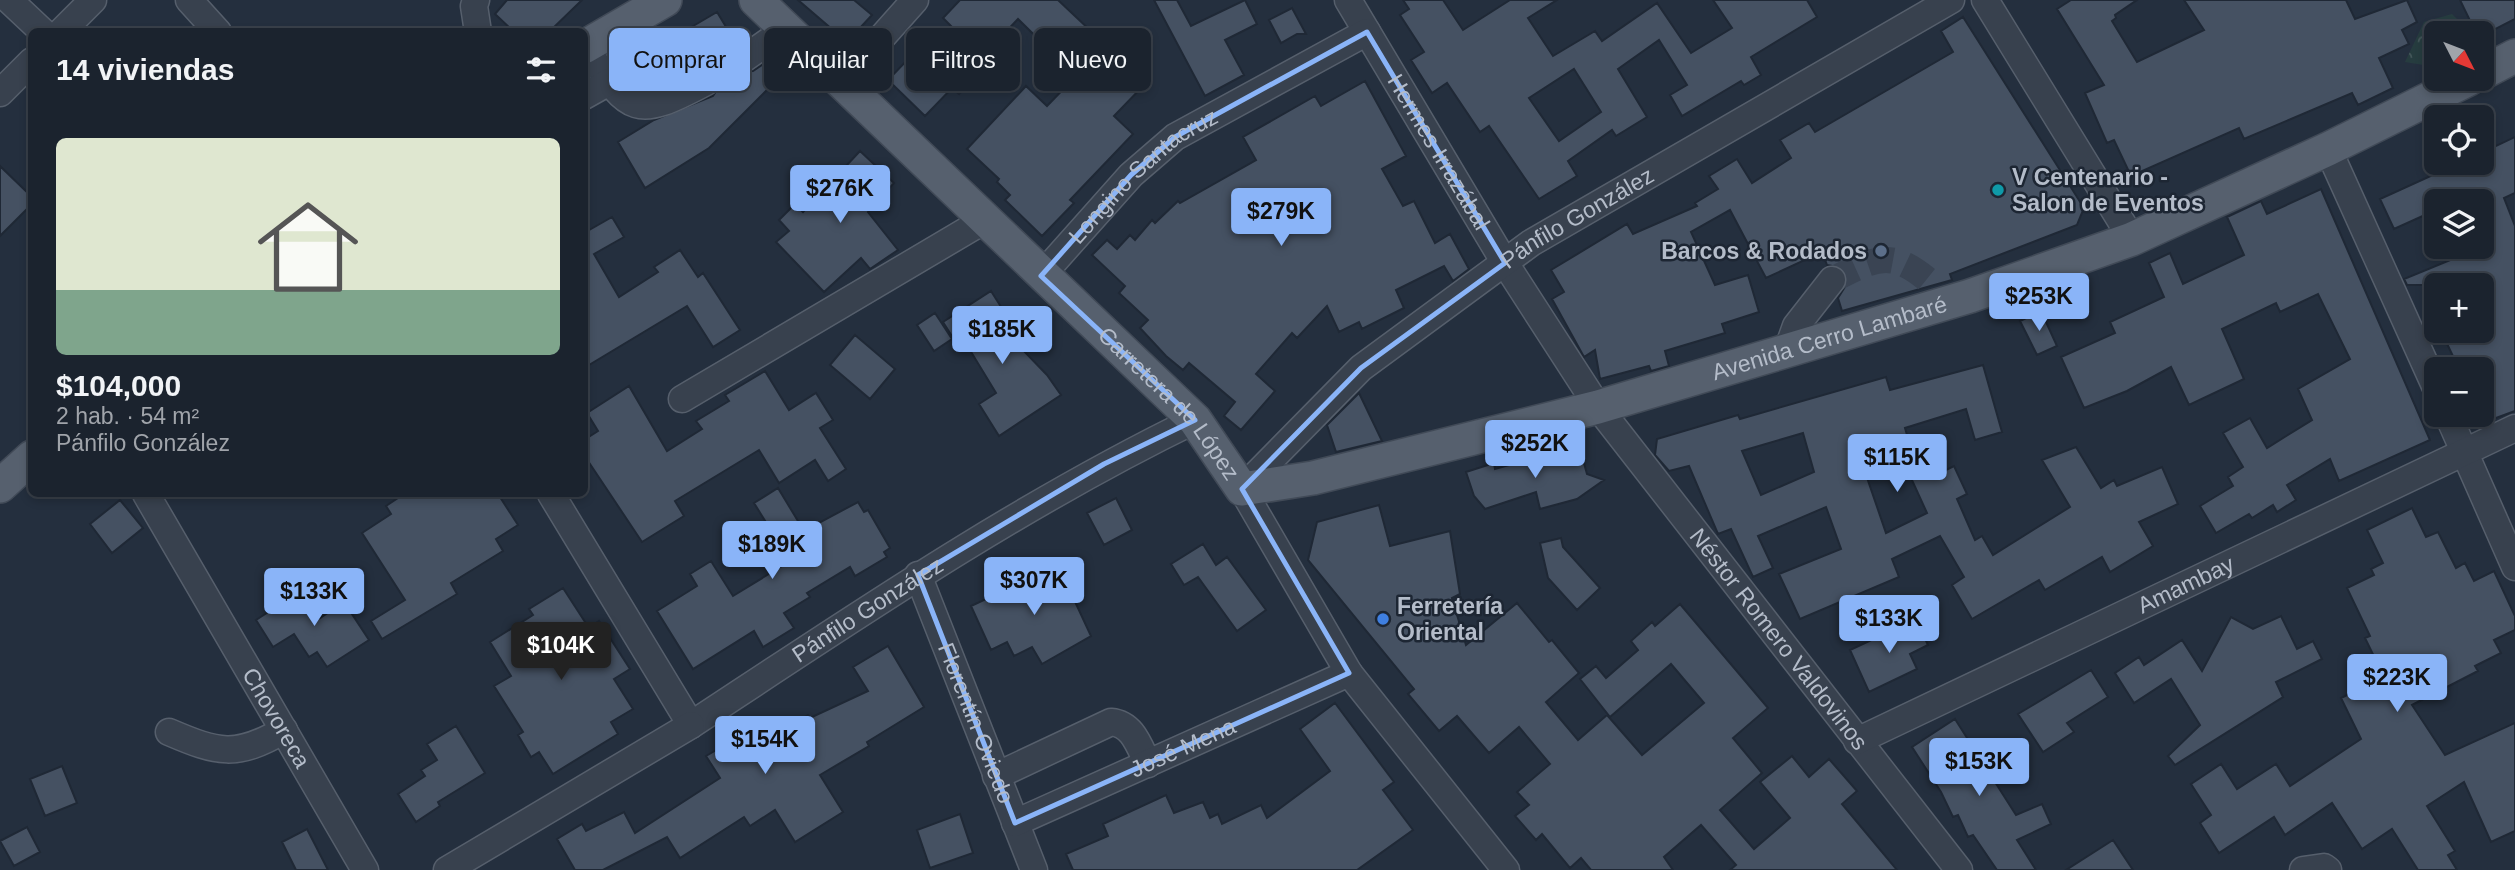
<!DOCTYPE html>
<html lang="es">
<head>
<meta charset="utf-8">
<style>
	body { margin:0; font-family:Arial,sans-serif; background:#282f3a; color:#f1f3f6; height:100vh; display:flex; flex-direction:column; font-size:26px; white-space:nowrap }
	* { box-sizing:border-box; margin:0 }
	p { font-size:23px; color:#a0a4aa }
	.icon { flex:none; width:38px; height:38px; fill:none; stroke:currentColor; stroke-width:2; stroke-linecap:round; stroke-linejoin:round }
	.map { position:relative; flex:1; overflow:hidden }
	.side { position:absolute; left:28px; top:28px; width:560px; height:469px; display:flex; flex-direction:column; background:#1b232e; border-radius:10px; box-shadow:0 4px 10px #0003,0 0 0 2px #39404a }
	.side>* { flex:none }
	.top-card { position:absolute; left:609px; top:28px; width:665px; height:63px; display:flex; gap:14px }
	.needle { width:46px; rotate:132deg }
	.controls { position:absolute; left:2424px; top:21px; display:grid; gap:14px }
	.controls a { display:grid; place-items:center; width:70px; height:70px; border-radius:10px; background:#1b232e; box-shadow:0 4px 10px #0003,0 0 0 2px #39404a; font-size:35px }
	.price { position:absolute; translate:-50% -60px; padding:0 16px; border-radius:7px; background:#8ab4f8; color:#111; font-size:23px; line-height:46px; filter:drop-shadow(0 2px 4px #0008) }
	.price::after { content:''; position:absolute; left:50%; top:42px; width:21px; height:16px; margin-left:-10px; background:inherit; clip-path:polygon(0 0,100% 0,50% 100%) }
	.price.current { background:#222; color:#fff }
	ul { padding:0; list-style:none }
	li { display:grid; align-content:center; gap:14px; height:371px; padding:0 28px }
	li+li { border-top:2px solid #39404a }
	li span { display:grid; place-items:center; height:217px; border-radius:10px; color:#555 }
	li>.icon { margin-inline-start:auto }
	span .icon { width:126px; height:126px; fill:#fffc; stroke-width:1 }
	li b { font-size:30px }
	h2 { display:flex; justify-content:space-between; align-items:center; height:84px; padding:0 28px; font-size:30px }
	.pill { padding:0 24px; border-radius:10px; background:#1b232e; box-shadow:0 4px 10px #0003,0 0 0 2px #39404a; font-size:24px; line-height:63px }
	.pill.current { background:#8ab4f8; color:#111 }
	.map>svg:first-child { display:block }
	.forest { fill:url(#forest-crowns) }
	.building { fill:#455162; stroke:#1f2835; stroke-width:2; fill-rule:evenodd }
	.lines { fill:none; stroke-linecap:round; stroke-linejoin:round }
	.minor-tunnel { stroke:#3a4453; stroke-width:26; stroke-dasharray:26 13; stroke-linecap:butt }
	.minor-casing { stroke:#565f6c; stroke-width:29 }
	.major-casing { stroke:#414a57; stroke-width:36 }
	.minor { stroke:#38414e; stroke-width:26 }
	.major { stroke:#56606e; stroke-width:33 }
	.marked { fill:none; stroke:#8ab4f8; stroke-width:5; stroke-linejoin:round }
	.culture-dot { fill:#0f9aa8; stroke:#1d2633; stroke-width:2.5 }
	.service-dot { fill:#5c6f8a; stroke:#1d2633; stroke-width:2.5 }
	.shop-dot { fill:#3f7fe0; stroke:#1d2633; stroke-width:2.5 }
	.labels { text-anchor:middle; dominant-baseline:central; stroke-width:5; stroke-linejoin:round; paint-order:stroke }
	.street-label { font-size:23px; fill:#b4bcc9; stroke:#1d2633 }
	.poi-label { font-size:23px; font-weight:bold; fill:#b4bcc9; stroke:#1d2633; text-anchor:start }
</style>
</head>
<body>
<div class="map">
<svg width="2515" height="870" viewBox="0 0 2515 870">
	<defs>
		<pattern id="forest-crowns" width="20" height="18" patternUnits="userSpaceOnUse" patternTransform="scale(1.75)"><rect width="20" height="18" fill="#263c3f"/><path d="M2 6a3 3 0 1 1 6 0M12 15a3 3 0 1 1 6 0" fill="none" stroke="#435659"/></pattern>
	</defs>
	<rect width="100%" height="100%" fill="#242f3e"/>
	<!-- forest -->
	<path class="forest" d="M 2452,14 L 2467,29 L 2467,33 L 2436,33 L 2436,67 L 2405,62 L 2424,22 Z"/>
	<!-- building -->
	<path class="building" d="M 507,0 L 582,0 L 549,32 L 514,32 L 495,14 Z
		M 798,0 L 854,0 L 872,15 L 847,42 Z
		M 960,0 L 1058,0 L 1146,83 L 1114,116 L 1133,134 L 1070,200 L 1074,203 L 1042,236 L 1005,200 L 1010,195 L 997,182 L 999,179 L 967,149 L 1026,86 L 1047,106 L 1076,76 L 1018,19 L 981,58 L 988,65 L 959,94 L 952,88 L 925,116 L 888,80 L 911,56 L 917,61 L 951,26 L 943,18 Z
		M 1154,0 L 1177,0 L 1191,26 L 1245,0 L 1257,24 L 1225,40 L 1244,75 L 1205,96 Z
		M 1403,0 L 1443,0 L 1463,30 L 1510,0 L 1557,0 L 1528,18 L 1553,56 L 1595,31 L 1602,41 L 1657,3 L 1691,53 L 1732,28 L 1713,0 L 1807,0 L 1817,17 L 1751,57 L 1761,75 L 1744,85 L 1741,81 L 1682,116 L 1670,95 L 1687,85 L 1659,40 L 1618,69 L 1647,117 L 1616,136 L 1612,130 L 1568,161 L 1577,176 L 1539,199 L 1489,126 L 1480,132 L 1447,83 L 1432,93 L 1411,60 L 1424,52 L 1400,15 L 1409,9 ZM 1574,69 L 1601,112 L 1559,141 L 1529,98 Z
		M 2071,0 L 2137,0 L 2115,15 L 2116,18 L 2112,21 L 2137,62 L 2204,30 L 2184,0 L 2346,0 L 2355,19 L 2407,0 L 2417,22 L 2402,30 L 2409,44 L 2379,58 L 2393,88 L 2358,105 L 2352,93 L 2244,139 L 2239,128 L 2131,176 L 2114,140 L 2107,143 L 2085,93 L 2104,85 L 2057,9 Z
		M 2460,0 L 2515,0 L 2515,19 L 2482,36 L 2476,33 Z
		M 1292,8 L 1306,34 L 1297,34 L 1281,43 L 1269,20 Z
		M 717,12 L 737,45 L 729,59 L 738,72 L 753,71 L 782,51 L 794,63 L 709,148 L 645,188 L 618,142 L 654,120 L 713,96 L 722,82 L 715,69 L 706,66 L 658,87 L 640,89 L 625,66 Z
		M 1963,17 L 2084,208 L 2077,225 L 1950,274 L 1952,280 L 1842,311 L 1838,298 L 1848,282 L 1842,268 L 1827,265 L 1822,252 L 1766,278 L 1730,210 L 1691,232 L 1715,285 L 1748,275 L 1759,312 L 1722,324 L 1725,333 L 1665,351 L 1669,366 L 1651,371 L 1649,366 L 1600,379 L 1595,350 L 1584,357 L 1552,299 L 1564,292 L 1551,270 L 1627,224 L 1633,234 L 1697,206 L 1695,203 L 1718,189 L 1709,176 L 1737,159 L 1752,183 L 1791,158 L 1780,140 L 1809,123 L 1815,132 L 1953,52 L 1941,31 Z
		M 1365,81 L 1406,156 L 1382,169 L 1403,206 L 1414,201 L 1435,243 L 1450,234 L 1469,269 L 1453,281 L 1444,266 L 1396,290 L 1404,308 L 1362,329 L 1359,322 L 1339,332 L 1327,306 L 1297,338 L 1292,333 L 1256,374 L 1275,391 L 1241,430 L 1224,416 L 1235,402 L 1189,363 L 1183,370 L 1166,356 L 1140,328 L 1148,320 L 1119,293 L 1125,286 L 1092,255 L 1107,240 L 1117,249 L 1130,235 L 1135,240 L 1152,220 L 1155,223 L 1178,201 L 1180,203 L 1256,160 L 1243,137 L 1315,96 L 1321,106 Z
		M 2515,137 L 2515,193 L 2504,198 L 2515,226 L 2515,411 L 2496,418 L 2482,413 L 2482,369 L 2459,369 L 2441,331 L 2482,331 L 2482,285 L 2407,285 L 2404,279 L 2482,247 L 2482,201 L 2436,201 L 2436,210 L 2394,229 L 2380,199 L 2459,163 L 2488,163 L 2483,152 Z
		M 860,151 L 894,183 L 868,212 L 898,250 L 870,269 L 861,258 L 824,292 L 776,242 L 789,231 L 779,220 L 795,204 L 803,212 Z
		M 0,166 L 32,197 L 32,204 L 0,236 Z
		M 2321,189 L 2430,440 L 2339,481 L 2330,459 L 2287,485 L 2296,500 L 2277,512 L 2273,505 L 2252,518 L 2249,514 L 2216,533 L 2200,506 L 2233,486 L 2228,477 L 2243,467 L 2223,433 L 2250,418 L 2267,448 L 2312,420 L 2298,389 L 2350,359 L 2318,294 L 2280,312 L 2276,303 L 2222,329 L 2244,379 L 2189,405 L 2171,367 L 2127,391 L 2084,408 L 2061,357 L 2115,333 L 2110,322 L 2164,297 L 2149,263 L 2170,253 L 2183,284 L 2244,255 L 2227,217 L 2261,201 L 2267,214 Z
		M 612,217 L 624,237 L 594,254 L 619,297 L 658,272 L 654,267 L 680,250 L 698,277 L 703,273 L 740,330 L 713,347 L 687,306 L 584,368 L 584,233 Z
		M 991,291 L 1003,310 L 992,318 L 1047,375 L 1061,395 L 999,436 L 979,404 L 996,393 L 962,337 L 955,341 L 943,322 Z
		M 2041,311 L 2057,346 L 2037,355 L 2020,321 Z
		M 935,313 L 952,339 L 934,351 L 917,325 Z
		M 855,335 L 895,369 L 870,399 L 830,365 Z
		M 1983,365 L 2002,432 L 1975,440 L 1966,409 L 1905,428 L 1912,452 L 1863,466 L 1886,533 L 1927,513 L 1911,478 L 1933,468 L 1936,475 L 1954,466 L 1967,494 L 1957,499 L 1975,540 L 1982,536 L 1993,555 L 2070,507 L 2042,460 L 2076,447 L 2101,488 L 2114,480 L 2117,486 L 2162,467 L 2178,504 L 2139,522 L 2153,546 L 2110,572 L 2102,557 L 2045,590 L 2039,580 L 1972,619 L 1952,585 L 1964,577 L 1940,536 L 1892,559 L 1899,577 L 1800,619 L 1779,574 L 1841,549 L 1826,507 L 1758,536 L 1773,568 L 1753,577 L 1731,529 L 1718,534 L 1689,466 L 1669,471 L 1655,455 L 1657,439 L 1738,415 L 1740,419 L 1886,377 L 1890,390 ZM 1803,433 L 1814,472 L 1761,495 L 1742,451 Z
		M 765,371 L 789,410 L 816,393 L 833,420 L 820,428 L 846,469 L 828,481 L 815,460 L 779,483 L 759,450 L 675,501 L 684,516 L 642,542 L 584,455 L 584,440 L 598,431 L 587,413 L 629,386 L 667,451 L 702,429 L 696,421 L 729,401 L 725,395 Z
		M 1359,393 L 1382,441 L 1336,452 L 1327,425 Z
		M 1579,445 L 1587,474 L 1604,480 L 1577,499 L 1540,509 L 1536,492 L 1485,509 L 1474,496 L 1466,472 L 1494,463 L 1495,469 Z
		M 778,488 L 804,531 L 858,502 L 864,512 L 868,510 L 890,548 L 884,552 L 887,557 L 855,576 L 850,567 L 807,593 L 810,597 L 784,613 L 794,628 L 763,647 L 754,631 L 693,669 L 657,611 L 697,586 L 690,574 L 711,561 L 733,596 L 790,561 L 754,503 Z
		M 404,494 L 498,494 L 518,525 L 496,539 L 503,551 L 451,583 L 457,594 L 382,639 L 371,621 L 405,600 L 362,533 L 391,514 L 386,506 Z
		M 1116,498 L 1132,530 L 1104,545 L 1087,513 Z
		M 120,500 L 143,528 L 112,553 L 90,524 Z
		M 1379,505 L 1390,546 L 1450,531 L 1460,594 L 1452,598 L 1466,645 L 1517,603 L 1549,642 L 1552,640 L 1579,673 L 1546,702 L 1578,740 L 1607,715 L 1642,755 L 1704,703 L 1671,664 L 1610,717 L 1580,679 L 1596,666 L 1606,678 L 1638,650 L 1631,641 L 1652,622 L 1655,626 L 1680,604 L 1768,708 L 1733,738 L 1762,773 L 1720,810 L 1754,849 L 1790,818 L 1760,782 L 1792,756 L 1809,777 L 1829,759 L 1857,791 L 1842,804 L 1897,870 L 1730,870 L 1736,865 L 1701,825 L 1664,857 L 1673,870 L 1591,870 L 1581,858 L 1570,868 L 1542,834 L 1536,840 L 1515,816 L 1529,805 L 1517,792 L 1550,764 L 1519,727 L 1489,753 L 1457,716 L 1439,731 L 1408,694 L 1414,689 L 1308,560 L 1317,522 Z
		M 2412,508 L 2426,537 L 2438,532 L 2456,568 L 2465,563 L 2474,581 L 2494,571 L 2515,616 L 2515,630 L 2494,640 L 2501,653 L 2475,666 L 2478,671 L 2412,705 L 2445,755 L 2515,723 L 2515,831 L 2491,842 L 2464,782 L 2427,806 L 2455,851 L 2448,855 L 2457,870 L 2418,870 L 2392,829 L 2362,849 L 2332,803 L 2285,835 L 2274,817 L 2219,853 L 2200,823 L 2211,815 L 2191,784 L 2221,764 L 2237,789 L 2276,764 L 2290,786 L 2361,739 L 2341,698 L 2384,677 L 2365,638 L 2370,636 L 2347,588 L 2374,575 L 2371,569 L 2383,563 L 2367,530 Z
		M 1561,538 L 1563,547 L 1600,588 L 1577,610 L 1548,578 L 1540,543 Z
		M 1203,544 L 1216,565 L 1227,557 L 1266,610 L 1237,631 L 1198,577 L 1184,585 L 1171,564 Z
		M 1058,565 L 1091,636 L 1042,664 L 1032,647 L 1014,656 L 1007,642 L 991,650 L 971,606 L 1005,590 L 1006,593 Z
		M 563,588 L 589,628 L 599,621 L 630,669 L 614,679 L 633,709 L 611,722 L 618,734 L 553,774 L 539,752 L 531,757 L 518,735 L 523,732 L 494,686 L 511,676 L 490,642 L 533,615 L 529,609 Z
		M 302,590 L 320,618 L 344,602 L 369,640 L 327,667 L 317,652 L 309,657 L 294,634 L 273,647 L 256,620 Z
		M 2281,616 L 2297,649 L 2313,641 L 2322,659 L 2276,682 L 2283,697 L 2175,765 L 2168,756 L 2200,725 L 2171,679 L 2134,703 L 2115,673 L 2139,657 L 2144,665 L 2182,640 L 2202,671 L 2231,617 L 2253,629 Z
		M 1916,619 L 1928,645 L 1910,654 L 1917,669 L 1869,692 L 1850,650 Z
		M 888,646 L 924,707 L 867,742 L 869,746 L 820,775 L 843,812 L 795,842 L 775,810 L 750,826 L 744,817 L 680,858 L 667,837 L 603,870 L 575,870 L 557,839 L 582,824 L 586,831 L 624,812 L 635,833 L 720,778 L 706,756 L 730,742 L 740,757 L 808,715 L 810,718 L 868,691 L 853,667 Z
		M 2091,670 L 2108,697 L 2067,723 L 2074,732 L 2043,752 L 2018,714 Z
		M 1335,703 L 1394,782 L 1383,790 L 1413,830 L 1357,870 L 1073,870 L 1066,854 L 1108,836 L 1103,824 L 1166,795 L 1174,813 L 1203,802 L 1210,818 L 1218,814 L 1222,824 L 1261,805 L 1267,818 L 1330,771 L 1300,729 Z
		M 1955,719 L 2016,815 L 2042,804 L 2051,824 L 2017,840 L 2036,870 L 1997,870 L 1973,835 L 1968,837 L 1958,815 L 1953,817 L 1941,792 L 1912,747 Z
		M 456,726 L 485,773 L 438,802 L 440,806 L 416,822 L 398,794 L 425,776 L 421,770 L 437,760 L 427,744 Z
		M 62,766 L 77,803 L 45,816 L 30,779 Z
		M 960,814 L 973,853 L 930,868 L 917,830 Z
		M 27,827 L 40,852 L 14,866 L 0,841 Z
		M 307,829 L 328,870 L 296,870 L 282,842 Z
		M 2113,840 L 2133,870 L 2066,870 Z"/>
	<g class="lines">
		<!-- minor-tunnel -->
		<path class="minor-tunnel" d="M 706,82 L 745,58
			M 1832,280 C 1879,256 1892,249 1934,285"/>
		<!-- minor casing -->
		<g class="minor-casing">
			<g id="minor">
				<path d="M 9,0 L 43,32"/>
				<path d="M 189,0 L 218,32"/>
				<path d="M 476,0 L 474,6 L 478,32"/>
				<path id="s1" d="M 1348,0 L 1505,263 L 1598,407 L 1959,870"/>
				<path d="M 1985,0 L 2132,239"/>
				<path d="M 61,32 L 93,0"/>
				<path d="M 585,47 C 630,113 633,121 706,82"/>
				<path d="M 745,58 L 786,29"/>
				<path d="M 842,82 L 915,0"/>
				<path d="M 0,93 L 32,61"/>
				<path d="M 584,96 L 609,82"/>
				<path d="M 2328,149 L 2436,388"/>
				<path id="s2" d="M 1041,276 L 1131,175 L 1175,137 L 1367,32"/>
				<path d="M 1787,351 L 1796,326 L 1832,280"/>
				<path d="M 682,399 L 983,221"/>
				<path d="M 2448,415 L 2515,567"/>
				<path id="s3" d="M 146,494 L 365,870"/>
				<path id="s4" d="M 551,494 L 691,725 C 855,617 1018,506 1195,420"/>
				<path id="s5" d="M 918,575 L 1034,870"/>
				<path d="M 169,732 C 218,753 236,758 284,730"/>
				<path id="s6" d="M 1857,741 L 2515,428"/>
				<path d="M 996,776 L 1111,722 C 1133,724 1139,746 1148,764"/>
				<path id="s7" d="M 1015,823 L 1349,673"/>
				<path d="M 447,870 L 691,725"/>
				<path id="s8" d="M 1506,870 L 1349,673 L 1242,489 L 1361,368 L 1531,243 L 1951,0"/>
				<path d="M 2303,870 L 2324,867 L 2328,870"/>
			</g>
		</g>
		<!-- major casing -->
		<g class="major-casing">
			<g id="major">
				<path id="s9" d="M 756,0 L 1195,420 L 1242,489 L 1313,478 L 1598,407 L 1970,296 L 2132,239 L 2328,149 L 2469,79"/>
				<path d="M 584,47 L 665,0"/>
				<path d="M 2482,73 L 2515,56"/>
				<path d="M 0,486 L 32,457"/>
			</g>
		</g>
		<!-- minor -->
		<use href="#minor" class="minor"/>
		<!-- major -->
		<use href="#major" class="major"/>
	</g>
	<!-- marked area -->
	<path class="marked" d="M 1367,32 L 1505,263 L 1361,368 L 1242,489 L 1349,673 L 1015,823 L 918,575 L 1104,464 L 1195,420 L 1041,276 L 1131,175 L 1175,137 Z"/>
	<!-- markers -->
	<circle class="culture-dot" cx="1998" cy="190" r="7"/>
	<circle class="service-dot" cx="1881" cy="251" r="7"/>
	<circle class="shop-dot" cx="1383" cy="619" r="7"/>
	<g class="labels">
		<!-- street labels -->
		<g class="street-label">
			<text stroke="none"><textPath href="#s1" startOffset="177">Hermes Irrazábal</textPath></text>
			<text stroke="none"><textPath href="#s2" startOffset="144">Longino Santacruz</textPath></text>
			<text stroke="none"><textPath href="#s8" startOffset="898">Pánfilo González</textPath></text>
			<text stroke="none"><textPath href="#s9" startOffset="1298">Avenida Cerro Lambaré</textPath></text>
			<text stroke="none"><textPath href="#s9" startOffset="578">Carretera de López</textPath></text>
			<text stroke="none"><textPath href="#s6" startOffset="364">Amambay</textPath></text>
			<text stroke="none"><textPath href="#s4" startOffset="481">Pánfilo González</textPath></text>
			<text stroke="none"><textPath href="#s1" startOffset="772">Néstor Romero Valdovinos</textPath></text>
			<text stroke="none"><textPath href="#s3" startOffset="259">Chovoreca</textPath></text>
			<text stroke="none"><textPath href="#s5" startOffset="159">Florentín Oviedo</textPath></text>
			<text stroke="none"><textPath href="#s7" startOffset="184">José Mena</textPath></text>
		</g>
		<!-- poi labels -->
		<g class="poi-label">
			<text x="2012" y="177">V Centenario -<tspan x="2012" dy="26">Salon de Eventos</tspan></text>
			<text x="1867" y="251" text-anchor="end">Barcos &amp; Rodados</text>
			<text x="1397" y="606">Ferretería<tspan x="1397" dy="26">Oriental</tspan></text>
		</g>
	</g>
</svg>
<div class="controls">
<a><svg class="needle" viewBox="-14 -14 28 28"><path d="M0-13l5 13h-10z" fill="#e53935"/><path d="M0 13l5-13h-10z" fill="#a0a4aa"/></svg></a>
<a><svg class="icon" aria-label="locate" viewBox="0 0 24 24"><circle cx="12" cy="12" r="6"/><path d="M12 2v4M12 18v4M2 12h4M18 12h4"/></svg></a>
<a><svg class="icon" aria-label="layers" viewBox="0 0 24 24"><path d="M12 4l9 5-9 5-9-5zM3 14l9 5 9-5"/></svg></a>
<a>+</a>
<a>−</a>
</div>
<b class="price" style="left:840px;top:225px">$276K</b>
<b class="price" style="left:1281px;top:248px">$279K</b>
<b class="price" style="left:2039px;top:333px">$253K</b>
<b class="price" style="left:1002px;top:366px">$185K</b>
<b class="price" style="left:1535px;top:480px">$252K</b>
<b class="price" style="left:1897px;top:494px">$115K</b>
<b class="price" style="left:772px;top:581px">$189K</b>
<b class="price" style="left:1034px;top:617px">$307K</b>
<b class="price" style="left:314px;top:628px">$133K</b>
<b class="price" style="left:1889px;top:655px">$133K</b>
<b class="price current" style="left:561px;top:682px">$104K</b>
<b class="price" style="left:2397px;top:714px">$223K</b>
<b class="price" style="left:765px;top:776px">$154K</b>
<b class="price" style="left:1979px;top:798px">$153K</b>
<div class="top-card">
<a class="pill current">Comprar</a>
<a class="pill">Alquilar</a>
<a class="pill">Filtros</a>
<a class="pill">Nuevo</a>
</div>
<section class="side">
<h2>14 viviendas<svg class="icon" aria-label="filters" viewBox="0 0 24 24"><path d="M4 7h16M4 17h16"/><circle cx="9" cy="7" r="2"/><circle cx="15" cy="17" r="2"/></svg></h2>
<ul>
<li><span style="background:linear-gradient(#dfe7d0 70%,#7fa58c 0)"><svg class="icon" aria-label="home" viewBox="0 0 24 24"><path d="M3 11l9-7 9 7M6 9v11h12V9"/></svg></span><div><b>$104,000</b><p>2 hab. · 54 m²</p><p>Pánfilo González</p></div></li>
</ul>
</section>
</div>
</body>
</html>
